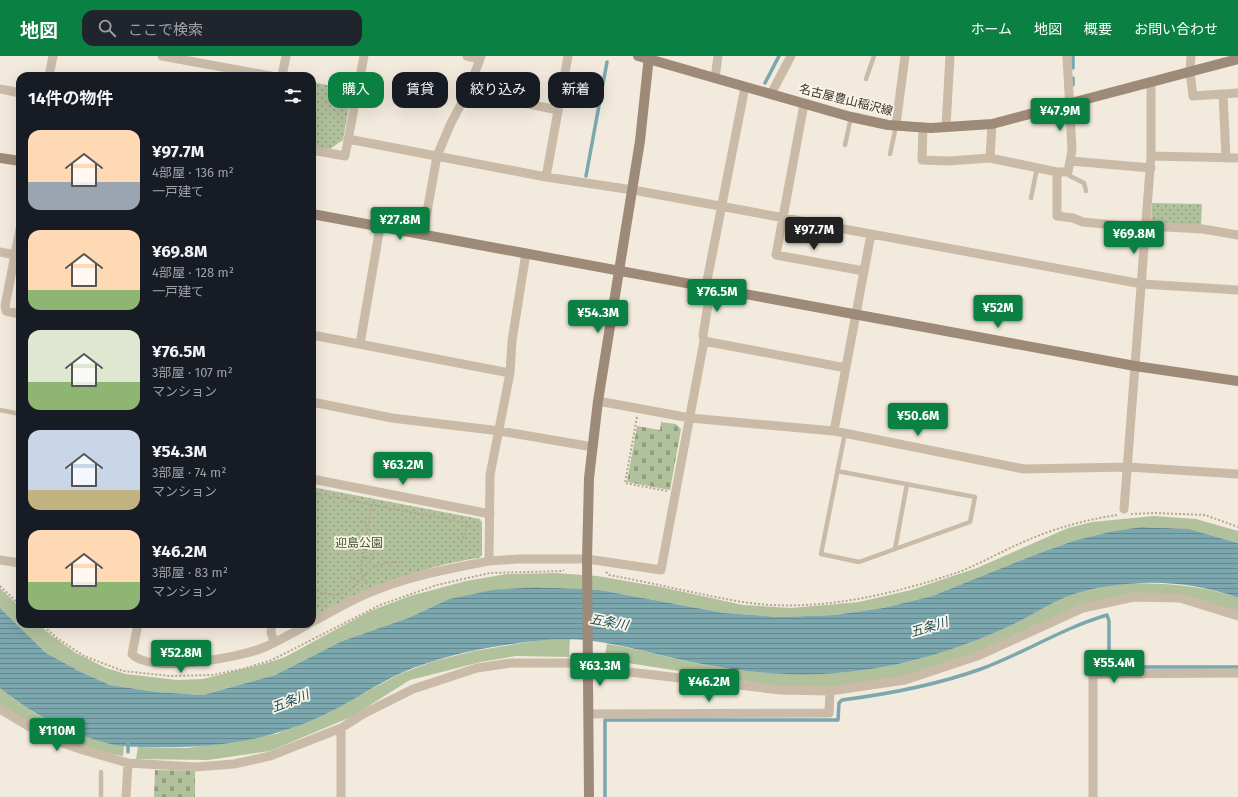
<!DOCTYPE html>
<html lang="ja">
<head>
<meta charset="utf-8">
<style>
	body { margin:0; font-family:"Fira Sans","Noto Sans JP",sans-serif; background:#20242c; color:#f1f3f6; height:100vh; display:flex; flex-direction:column; font-size:15px; white-space:nowrap }
	* { box-sizing:border-box; margin:0 }
	p { font-size:13px; color:#9ea1a6 }
	.icon { flex:none; width:22px; height:22px; fill:none; stroke:currentColor; stroke-width:2; stroke-linecap:round; stroke-linejoin:round }
	.map { position:relative; flex:1; overflow:hidden }
	.drawer { position:absolute; left:16px; top:16px; width:300px; height:556px; display:flex; flex-direction:column; background:#171b24; border-radius:12px; box-shadow:0 4px 16px #0002 }
	.drawer>* { flex:none }
	.guide { position:absolute; left:328px; top:16px; width:380px; height:36px; display:flex; gap:8px }
	.price { position:absolute; translate:-50% -34px; padding:0 9px; border-radius:4px; background:#0b8043; color:#fff; font-size:13px; line-height:26px; filter:drop-shadow(0 1px 2px #0008) }
	.price::after { content:''; position:absolute; left:50%; top:24px; width:12px; height:9px; margin-left:-6px; background:inherit; clip-path:polygon(0 0,100% 0,50% 100%) }
	.price.selected { background:#222; color:#fff }
	ul { padding:0; list-style:none }
	li { display:flex; align-items:center; gap:12px; height:100px; padding:0 12px }
	li span { display:grid; place-items:center; flex:none; width:112px; height:80px; border-radius:12px; color:#555 }
	li>.icon { margin-inline-start:auto }
	span .icon { width:48px; height:48px; fill:#fffc; stroke-width:1 }
	li b { font-size:17px }
	h2 { display:flex; justify-content:space-between; align-items:center; height:48px; padding:0 12px; font-size:17px }
	.chip { padding:0 14px; border-radius:12px; background:#171b24; box-shadow:0 4px 16px #0002; font-size:14px; line-height:36px }
	.chip.selected { background:#0b8043; color:#fff }
	header { display:flex; align-items:center; gap:24px; box-sizing:border-box; height:56px; padding:0 20px; background:#0b8043; color:#fff }
	header strong { font-size:19px }
	nav { display:flex; gap:22px; margin-inline-start:auto; font-size:14px }
	.search { width:280px; height:36px; background:#20242c; display:flex; align-items:center; gap:10px; box-sizing:border-box; padding:0 14px; border-radius:12px; color:#9ea1a6; font-size:15px }
	.map>svg:first-child { display:block }
	.green { fill:#b1c19c }
	.cemetery { fill:url(#cemetery-stones) }
	.park { fill:url(#park-dots) }
	.water { fill:url(#water-rules) }
	.lines { fill:none; stroke-linecap:round; stroke-linejoin:round }
	.stream { stroke:#7ba7af; stroke-width:3.5 }
	.path { stroke:#b6a592; stroke-width:2; stroke-dasharray:2 2; stroke-linecap:butt }
	.lane { stroke:#cabba8; stroke-width:4.5 }
	.street { stroke:#cabba8; stroke-width:9 }
	.secondary { stroke:#9e8a79; stroke-width:10 }
	.labels { text-anchor:middle; dominant-baseline:central; stroke-width:3.5; stroke-linejoin:round; paint-order:stroke }
	.street-label { font-size:12px; fill:#372e28; stroke:#faf4e8 }
	.park-label { font-size:12px; fill:#42552c; stroke:#faf4e8 }
	.water-label { font-size:13px; font-style:italic; fill:#1d4e59; stroke:#faf4e8 }
</style>
</head>
<body>
<header>
<strong>地図</strong>
<div class="search"><svg class="icon" aria-label="search" viewBox="0 0 24 24"><circle cx="10" cy="10" r="6"/><path d="M15 15l6 6"/></svg>ここで検索</div>
<nav><a>ホーム</a><a>地図</a><a>概要</a><a>お問い合わせ</a></nav>
</header>
<div class="map">
<svg width="1238" height="741" viewBox="0 0 1238 741">
	<defs>
		<pattern id="cemetery-stones" width="16" height="16" patternUnits="userSpaceOnUse"><rect width="16" height="16" fill="#b1c19c"/><path d="M2 7V4a2 2 0 0 1 4 0v3zM10 15v-3a2 2 0 0 1 4 0v3z" fill="#919d7f"/></pattern>
		<pattern id="park-dots" width="8" height="8" patternUnits="userSpaceOnUse"><rect width="8" height="8" fill="#b1c19c"/><path d="M2 2h.1M6 6h.1" fill="none" stroke="#919d7f" stroke-width="1.8" stroke-linecap="round"/></pattern>
		<pattern id="water-rules" width="6" height="5" patternUnits="userSpaceOnUse"><rect width="6" height="5" fill="#7ba7af"/><path d="M0 2.5h6" fill="none" stroke="#66888e"/></pattern>
	</defs>
	<rect width="100%" height="100%" fill="#f2eadc"/>
	<!-- green -->
	<path class="green" d="M 1154,460 L 1196,463 L 1238,475 L 1238,487 L 1189,473 L 1141,471 L 1073,485 L 1034,499 L 932,540 L 883,552 L 834,559 L 780,561 L 724,557 L 600,534 L 536,531 L 449,543 L 408,562 L 342,585 L 275,619 L 203,639 L 156,636 L 110,629 L 81,616 L 46,597 L 0,552 L 0,532 L 20,551 L 20,568 L 38,568 L 51,579 L 76,597 L 106,612 L 126,618 L 177,624 L 203,623 L 267,607 L 285,601 L 370,555 L 410,540 L 466,525 L 507,518 L 555,517 L 597,520 L 661,531 L 743,549 L 791,552 L 859,546 L 911,534 L 977,512 L 1068,472 L 1092,466 Z
		M 1118,527 C 1158,527 1199,528 1238,542 L 1238,557 L 1133,538 L 980,595 L 904,620 L 838,631 L 781,631 L 628,607 L 604,605 L 607,588 C 635,592 662,600 690,606 C 769,622 851,624 929,600 C 958,591 987,580 1014,568 C 1031,560 1047,548 1065,541 C 1082,535 1101,532 1118,527 Z
		M 546,583 L 570,583 L 569,601 L 516,600 L 481,606 L 410,624 L 351,661 L 270,695 L 208,704 L 136,703 L 138,691 L 187,692 L 276,678 L 313,664 L 400,618 L 434,605 L 474,595 Z
		M 0,632 C 34,661 79,683 124,690 L 123,700 L 107,697 L 49,679 L 0,650 Z"/>
	<!-- cemetery -->
	<path class="cemetery" d="M 661,366 L 676,368 L 681,373 L 670,434 L 627,426 L 637,370 L 660,374 Z
		M 155,714 L 195,715 L 195,741 L 154,741 Z"/>
	<!-- park -->
	<path class="park" d="M 312,26 L 352,34 L 343,84 L 330,93 L 312,90 Z
		M 1152,147 L 1202,148 L 1201,170 L 1151,167 Z
		M 312,431 L 480,463 L 482,467 L 482,499 L 479,502 C 415,511 369,535 312,561 Z"/>
	<!-- water -->
	<path class="water" d="M 1141,471 L 1189,473 L 1238,487 L 1238,542 C 1184,522 1120,522 1066,541 C 1048,548 1031,560 1014,568 C 971,588 925,604 878,612 C 812,623 756,619 691,606 C 643,596 594,579 544,584 C 496,589 443,598 399,618 C 370,632 343,651 313,664 C 262,686 209,692 154,691 C 137,691 119,691 103,686 C 66,676 29,656 0,632 L 0,552 L 46,597 L 81,616 L 110,629 L 156,636 L 203,639 L 275,619 L 342,585 L 408,562 L 449,543 L 493,534 L 536,531 L 600,534 L 724,557 L 780,561 L 834,559 L 883,552 L 932,540 L 1034,499 L 1073,485 L 1110,476 Z"/>
	<g class="lines">
		<!-- stream -->
		<path class="stream" d="M 1073,0 L 1073,12
			M 1073,22 L 1073,29
			M 765,27 L 779,0
			M 586,120 L 607,6
			M 128,696 L 128,687
			M 605,741 L 605,664 L 838,664 L 839,647 L 842,644 C 889,638 936,629 981,613 C 1024,597 1063,572 1107,559 L 1109,565 L 1109,611 L 1238,611"/>
		<!-- path -->
		<path class="path" d="M 637,361 L 625,427 L 667,435
			M 312,437 L 467,467 L 465,479 L 460,485
			M 1131,458 L 1155,457 L 1205,459 L 1238,471
			M 360,465 L 369,466
			M 363,501 L 372,503 L 375,487 L 366,485
			M 606,516 L 609,519 C 653,527 697,538 742,546 C 813,557 888,540 956,517 C 978,509 1000,496 1021,487 C 1052,473 1084,464 1117,459
			M 350,521 L 358,525
			M 367,528 L 360,515 L 372,448
			M 0,530 L 20,549
			M 349,534 C 369,519 369,505 400,506
			M 312,535 L 334,539 L 344,537
			M 41,568 L 57,582 L 84,600 L 123,615 L 170,620 L 212,619 L 243,613 L 272,604 L 380,549 L 437,529 L 490,517 L 562,515 L 564,514"/>
		<!-- lane -->
		<path class="lane" d="M 866,23 L 874,0
			M 845,89 L 851,61
			M 890,98 L 896,70
			M 1068,116 L 1070,120 L 1084,127 L 1086,135
			M 1031,142 L 1037,112
			M 0,354 L 20,358
			M 837,415 L 975,441 L 970,466 L 859,506 L 821,498 L 845,377
			M 895,493 L 907,428
			M 101,716 L 101,741"/>
		<!-- street -->
		<path class="street" d="M 162,0 L 271,20
			M 467,0 L 480,3
			M 1191,0 L 1190,16 L 1193,40 L 1238,37
			M 49,20 L 53,0
			M 282,20 L 286,0
			M 715,22 L 718,0
			M 0,33 L 20,37
			M 469,33 L 503,43 L 558,54
			M 771,38 L 791,0
			M 1223,38 L 1226,102
			M 804,48 L 776,199 L 864,215
			M 992,68 L 990,102 L 1057,116 L 1068,116 L 1072,94 L 1067,0
			M 896,69 L 905,0
			M 923,71 L 922,104 L 949,105 L 990,102
			M 946,71 L 950,0
			M 348,83 L 546,121 L 633,134 L 1142,228 L 1238,234
			M 312,94 L 345,100 L 364,0
			M 1151,100 L 1238,102
			M 1071,105 L 1151,112
			M 1057,116 L 1057,160 L 1073,162 L 1083,166 L 1146,172
			M 546,121 L 568,0
			M 1146,170 L 1203,173 L 1238,179
			M 20,173 L 5,250 L 6,255 L 20,258
			M 423,178 L 437,100 L 451,67 L 469,33 L 481,0
			M 0,196 L 15,199
			M 706,230 L 745,31
			M 312,279 L 510,317
			M 704,285 L 703,279 L 711,231
			M 360,288 L 380,171
			M 598,345 L 690,362 L 834,375 L 1024,413 L 1128,411 L 1238,418
			M 312,346 L 392,362 L 500,375 L 593,391
			M 834,375 L 871,178
			M 312,423 L 490,458
			M 1124,453 L 1151,100 L 1151,26
			M 0,504 L 20,507
			M 489,505 L 517,503 L 587,503 L 661,514 L 704,285 L 846,312
			M 312,566 C 329,557 346,547 364,539 C 403,521 447,513 489,505 L 490,419 L 510,317 L 512,285 L 526,197
			M 138,568 L 132,598 C 151,618 235,602 260,593 C 277,587 293,576 309,568
			M 272,568 L 271,576 L 274,586
			M 0,653 L 48,682 L 83,694 L 128,707 L 195,711 L 234,708 L 270,700 L 341,672 L 365,657 L 413,633 L 477,612 L 511,607 L 569,607 L 629,616 L 780,634 L 830,635 L 905,624 L 980,599 L 1083,552 L 1134,541 L 1180,542 L 1238,560
			M 589,658 L 829,657 L 830,635
			M 341,672 L 341,741
			M 126,741 L 128,707
			M 1093,741 L 1093,618 L 1238,617"/>
		<!-- secondary -->
		<path class="secondary" d="M 638,0 L 851,61 L 888,69 L 931,72 L 992,68 L 1238,3
			M 0,102 L 20,105
			M 312,158 L 1135,310 L 1238,325
			M 589,741 L 587,503 L 589,422 L 598,345 L 640,85 L 649,0"/>
	</g>
	<g class="labels">
		<!-- street labels -->
		<g class="street-label">
			<text transform="translate(846 44) rotate(14)">名古屋豊山稲沢線</text>
		</g>
		<!-- park labels -->
		<g class="park-label">
			<text x="359" y="487">迎島公園</text>
		</g>
		<!-- water labels -->
		<g class="water-label">
			<text transform="translate(609 566) rotate(10)">五条川</text>
			<text transform="translate(929 571) rotate(-17)">五条川</text>
			<text transform="translate(290 645) rotate(-21)">五条川</text>
		</g>
	</g>
</svg>
<b class="price" style="left:1060px;top:76px">¥47.9M</b>
<b class="price" style="left:400px;top:185px">¥27.8M</b>
<b class="price selected" style="left:814px;top:195px">¥97.7M</b>
<b class="price" style="left:1134px;top:199px">¥69.8M</b>
<b class="price" style="left:717px;top:257px">¥76.5M</b>
<b class="price" style="left:998px;top:273px">¥52M</b>
<b class="price" style="left:598px;top:278px">¥54.3M</b>
<b class="price" style="left:918px;top:381px">¥50.6M</b>
<b class="price" style="left:403px;top:430px">¥63.2M</b>
<b class="price" style="left:181px;top:618px">¥52.8M</b>
<b class="price" style="left:1114px;top:628px">¥55.4M</b>
<b class="price" style="left:600px;top:631px">¥63.3M</b>
<b class="price" style="left:709px;top:647px">¥46.2M</b>
<b class="price" style="left:57px;top:696px">¥110M</b>
<div class="guide">
<a class="chip selected">購入</a>
<a class="chip">賃貸</a>
<a class="chip">絞り込み</a>
<a class="chip">新着</a>
</div>
<section class="drawer">
<h2>14件の物件<svg class="icon" aria-label="filters" viewBox="0 0 24 24"><path d="M4 7h16M4 17h16"/><circle cx="9" cy="7" r="2"/><circle cx="15" cy="17" r="2"/></svg></h2>
<ul>
<li><span style="background:linear-gradient(#ffd9b3 65%,#9aa5b1 0)"><svg class="icon" aria-label="home" viewBox="0 0 24 24"><path d="M3 11l9-7 9 7M6 9v11h12V9"/></svg></span><div><b>¥97.7M</b><p>4部屋 · 136 m²</p><p>一戸建て</p></div></li>
<li><span style="background:linear-gradient(#ffd9b3 75%,#8fb573 0)"><svg class="icon" aria-label="home" viewBox="0 0 24 24"><path d="M3 11l9-7 9 7M6 9v11h12V9"/></svg></span><div><b>¥69.8M</b><p>4部屋 · 128 m²</p><p>一戸建て</p></div></li>
<li><span style="background:linear-gradient(#dfe7d0 65%,#8fb573 0)"><svg class="icon" aria-label="home" viewBox="0 0 24 24"><path d="M3 11l9-7 9 7M6 9v11h12V9"/></svg></span><div><b>¥76.5M</b><p>3部屋 · 107 m²</p><p>マンション</p></div></li>
<li><span style="background:linear-gradient(#c9d6e8 75%,#c2b280 0)"><svg class="icon" aria-label="home" viewBox="0 0 24 24"><path d="M3 11l9-7 9 7M6 9v11h12V9"/></svg></span><div><b>¥54.3M</b><p>3部屋 · 74 m²</p><p>マンション</p></div></li>
<li><span style="background:linear-gradient(#ffd9b3 65%,#8fb573 0)"><svg class="icon" aria-label="home" viewBox="0 0 24 24"><path d="M3 11l9-7 9 7M6 9v11h12V9"/></svg></span><div><b>¥46.2M</b><p>3部屋 · 83 m²</p><p>マンション</p></div></li>
</ul>
</section>
</div>
</body>
</html>
